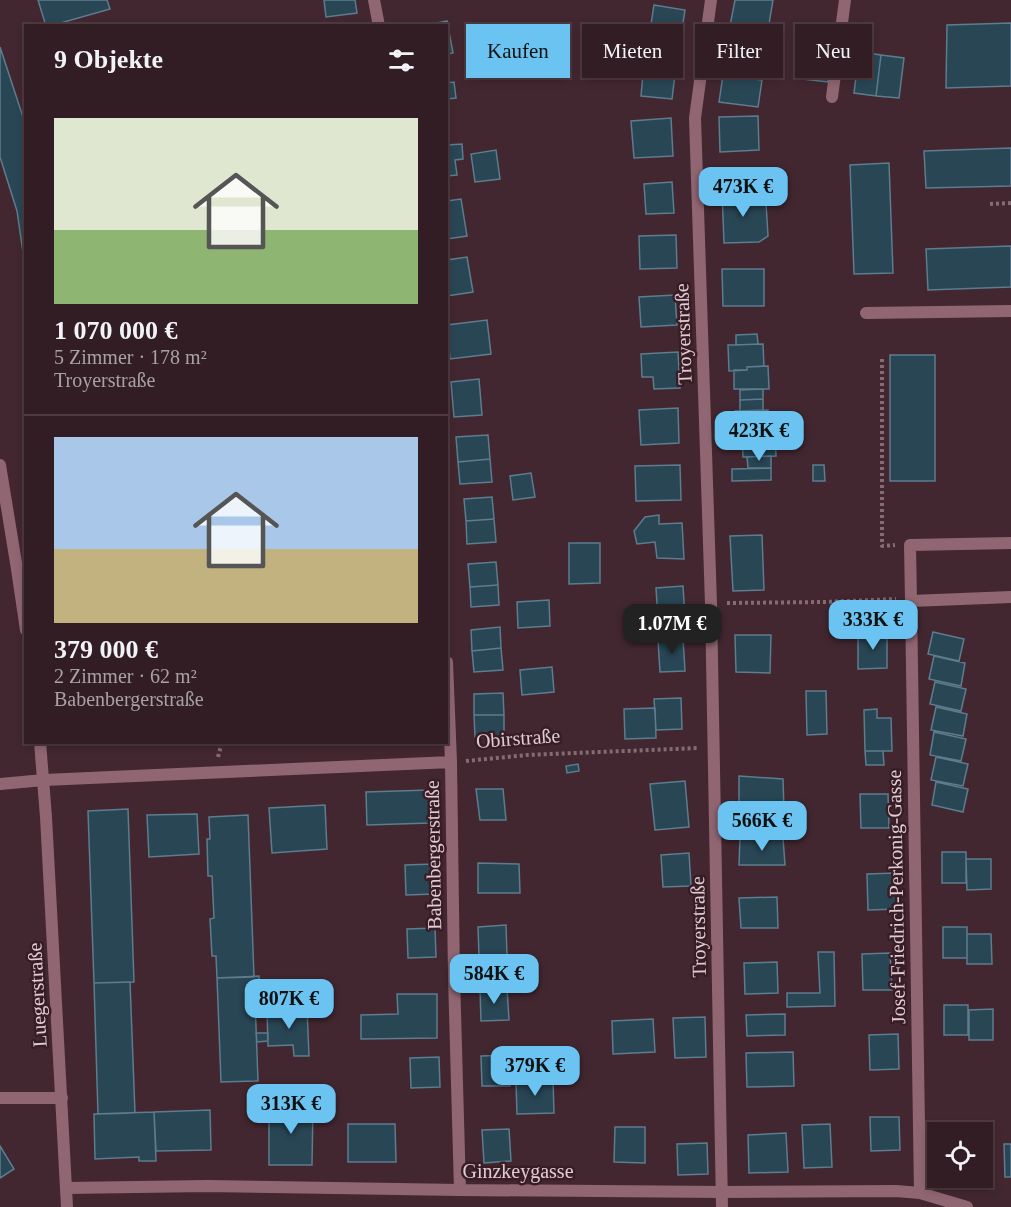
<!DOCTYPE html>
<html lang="de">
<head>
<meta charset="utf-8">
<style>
	body { margin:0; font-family:"Times New Roman",serif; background:#3a262c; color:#f1f3f6; height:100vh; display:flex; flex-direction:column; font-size:22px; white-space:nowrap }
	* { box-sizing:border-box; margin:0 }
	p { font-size:20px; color:#a8a2a6 }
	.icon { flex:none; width:33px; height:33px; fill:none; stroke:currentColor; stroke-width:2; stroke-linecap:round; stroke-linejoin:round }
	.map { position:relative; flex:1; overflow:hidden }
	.panel { position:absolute; left:24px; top:24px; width:424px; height:720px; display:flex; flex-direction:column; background:#321d24; border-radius:0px; box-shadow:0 3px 9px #0003,0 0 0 2px #4d3b41 }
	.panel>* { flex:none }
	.top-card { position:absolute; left:466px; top:24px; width:454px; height:54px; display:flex; gap:12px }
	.buttons { position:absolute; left:927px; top:1122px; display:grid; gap:12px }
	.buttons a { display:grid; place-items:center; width:66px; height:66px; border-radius:0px; background:#321d24; box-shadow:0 3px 9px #0003,0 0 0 2px #4d3b41; font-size:30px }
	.price { position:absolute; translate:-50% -51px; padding:0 14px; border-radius:12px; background:#6ac3f1; color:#111; font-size:20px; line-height:39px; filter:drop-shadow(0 2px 3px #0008) }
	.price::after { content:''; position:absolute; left:50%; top:36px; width:18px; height:14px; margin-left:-9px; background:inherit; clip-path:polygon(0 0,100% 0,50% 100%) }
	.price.active { background:#222; color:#fff }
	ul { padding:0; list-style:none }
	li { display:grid; align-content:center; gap:12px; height:318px; padding:0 30px }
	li+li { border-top:2px solid #4d3b41 }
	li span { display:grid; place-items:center; height:186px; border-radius:0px; color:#555 }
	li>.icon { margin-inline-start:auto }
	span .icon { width:108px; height:108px; fill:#fffc; stroke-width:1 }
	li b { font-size:26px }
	h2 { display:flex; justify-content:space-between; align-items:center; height:72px; padding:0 30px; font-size:26px }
	.pill { padding:0 21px; border-radius:0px; background:#321d24; box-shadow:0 3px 9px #0003,0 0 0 2px #4d3b41; font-size:21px; line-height:54px }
	.pill.active { background:#6ac3f1; color:#111 }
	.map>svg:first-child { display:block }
	.building { fill:#294655; stroke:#5d7c8d; stroke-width:1.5 }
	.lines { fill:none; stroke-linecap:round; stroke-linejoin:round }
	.path { stroke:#846c73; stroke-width:4; stroke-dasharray:3 3; stroke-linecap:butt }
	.service { stroke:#916673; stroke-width:12 }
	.minor { stroke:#916673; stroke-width:12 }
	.tertiary { stroke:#916673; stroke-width:12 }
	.labels { text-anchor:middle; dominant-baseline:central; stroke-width:5; stroke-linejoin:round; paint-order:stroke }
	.street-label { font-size:20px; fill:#e0cdd2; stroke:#381d26 }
</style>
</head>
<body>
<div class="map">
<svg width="1011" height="1207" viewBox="0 0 1011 1207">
	<rect width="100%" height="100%" fill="#432730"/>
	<!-- building -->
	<path class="building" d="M 38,0 L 107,0 L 110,9 L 50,26 L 46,26 Z
		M 324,0 L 355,0 L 357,13 L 326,17 Z
		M 735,0 L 773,0 L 762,66 L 723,62 Z
		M 654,5 L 685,10 L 680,42 L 649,37 Z
		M 447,21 L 453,53 L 447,54 L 447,26 L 423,26 Z
		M 1011,23 L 1011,86 L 946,88 L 947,25 Z
		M 0,47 L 26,126 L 26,273 L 17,211 L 0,157 Z
		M 806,51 L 831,54 L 828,82 L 803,79 Z
		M 859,52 L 881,55 L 876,96 L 854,93 Z
		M 881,55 L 904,58 L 899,98 L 876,96 Z
		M 644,62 L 676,66 L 672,99 L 641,96 Z
		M 723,75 L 762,80 L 758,107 L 719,102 Z
		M 454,82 L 456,98 L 447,99 L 447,83 Z
		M 758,116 L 759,150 L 720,152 L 719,117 Z
		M 671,118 L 673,156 L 634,158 L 631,121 Z
		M 462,144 L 463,159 L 455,160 L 457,175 L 447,176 L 447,145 Z
		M 1011,148 L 1011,186 L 926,188 L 924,151 Z
		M 496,150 L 500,179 L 475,182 L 471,154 Z
		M 889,163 L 893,273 L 854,274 L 850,165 Z
		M 672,182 L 674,213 L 646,214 L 644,184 Z
		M 722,190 L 753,190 L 754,204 L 766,203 L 768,236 L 759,242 L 724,243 Z
		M 461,199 L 467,236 L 447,239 L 447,201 Z
		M 676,235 L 677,268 L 640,269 L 639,236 Z
		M 1011,246 L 1011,287 L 928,290 L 926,249 Z
		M 467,257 L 473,292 L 447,296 L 447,260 Z
		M 722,269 L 764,269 L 764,306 L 723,306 Z
		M 675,295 L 677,325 L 641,327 L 639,297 Z
		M 487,320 L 491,354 L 450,359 L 447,325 Z
		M 757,334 L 758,344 L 736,345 L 736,335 Z
		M 763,344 L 764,366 L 747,367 L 747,370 L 729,371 L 728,345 Z
		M 678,352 L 680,388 L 654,389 L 653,377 L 642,377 L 641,354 Z
		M 890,355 L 935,355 L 935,481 L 890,481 Z
		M 768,366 L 769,389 L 734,389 L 734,370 L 747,370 L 747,367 Z
		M 479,379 L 482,415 L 454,417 L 451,382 Z
		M 763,389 L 763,399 L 740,400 L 740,390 Z
		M 763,399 L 763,410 L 740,411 L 740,400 Z
		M 678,408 L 679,443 L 641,445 L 639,410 Z
		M 768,410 L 769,433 L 751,433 L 751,437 L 736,437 L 735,411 Z
		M 751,433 L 775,433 L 776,456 L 743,457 L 742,437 L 751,437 Z
		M 488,435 L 490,459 L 458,462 L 456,437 Z
		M 771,456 L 771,468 L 748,468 L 747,457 Z
		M 490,459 L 492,482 L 460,484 L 458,462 Z
		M 680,465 L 681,500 L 636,501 L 635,466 Z
		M 813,465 L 824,465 L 825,481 L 813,481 Z
		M 771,468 L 771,480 L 732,481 L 732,469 Z
		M 531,473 L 535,497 L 513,500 L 510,476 Z
		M 492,497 L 494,519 L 466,521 L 464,499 Z
		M 659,515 L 659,524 L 682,523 L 684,559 L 657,558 L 655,542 L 637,544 L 634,531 L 645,517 Z
		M 494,519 L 496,542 L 467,544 L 466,521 Z
		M 762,535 L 764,590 L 733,591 L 730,536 Z
		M 569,543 L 600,543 L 600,583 L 569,584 Z
		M 496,562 L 498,585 L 470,587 L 468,564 Z
		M 498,585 L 499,605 L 471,607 L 470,587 Z
		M 683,586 L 685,617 L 658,619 L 656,588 Z
		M 549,600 L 550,626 L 518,628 L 517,602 Z
		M 500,627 L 501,648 L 472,651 L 471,630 Z
		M 933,632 L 964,639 L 959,661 L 928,654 Z
		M 887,633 L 887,668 L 858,669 L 858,634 Z
		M 735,635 L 771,635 L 770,673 L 736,672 Z
		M 683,638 L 685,671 L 660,672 L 658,640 Z
		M 501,648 L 503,670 L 474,672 L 472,651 Z
		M 934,656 L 965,663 L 961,686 L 929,679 Z
		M 552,667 L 554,692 L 522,695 L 520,670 Z
		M 935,682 L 966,689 L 961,711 L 930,704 Z
		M 806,691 L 826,691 L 827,734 L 807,735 Z
		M 503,693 L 504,715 L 474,715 L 474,694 Z
		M 681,698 L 682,729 L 656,730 L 654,699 Z
		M 936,707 L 967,714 L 963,736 L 931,730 Z
		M 655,708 L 656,738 L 625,739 L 624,709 Z
		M 877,709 L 877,718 L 891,718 L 892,751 L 865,751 L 864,710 Z
		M 474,715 L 504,715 L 504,737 L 475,737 Z
		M 934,732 L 966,739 L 961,761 L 930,755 Z
		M 865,751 L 883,751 L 884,765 L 866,765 Z
		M 936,757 L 968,764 L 963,786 L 931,780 Z
		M 578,764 L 579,771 L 567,773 L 566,766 Z
		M 739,776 L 783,779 L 784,812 L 739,810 Z
		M 685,781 L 689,827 L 655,830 L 650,784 Z
		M 936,782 L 968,789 L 963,812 L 932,805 Z
		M 476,789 L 503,789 L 506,820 L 480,820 Z
		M 429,790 L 430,823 L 367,825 L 366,792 Z
		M 860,794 L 888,794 L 889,828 L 861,828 Z
		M 325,805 L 327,849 L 272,853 L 269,808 Z
		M 128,809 L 134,982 L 94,983 L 88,811 Z
		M 197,814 L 199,854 L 149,857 L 147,815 Z
		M 248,815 L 254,977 L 217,978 L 216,956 L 212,956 L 210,919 L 214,918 L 212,876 L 208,876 L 207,839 L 210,839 L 209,817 Z
		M 740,838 L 783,838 L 785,865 L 739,865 Z
		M 942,852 L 966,852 L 966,883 L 942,883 Z
		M 689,853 L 691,886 L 663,887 L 661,855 Z
		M 966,859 L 991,859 L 991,889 L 967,890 Z
		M 478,863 L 519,864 L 520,893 L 478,893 Z
		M 434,864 L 435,894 L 406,895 L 405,865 Z
		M 896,873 L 897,909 L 868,910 L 867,874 Z
		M 777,897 L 778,928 L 741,928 L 739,898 Z
		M 506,925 L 507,955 L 479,956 L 478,927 Z
		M 943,927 L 967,927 L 967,958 L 943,958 Z
		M 435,928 L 436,957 L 408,958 L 407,929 Z
		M 967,934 L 991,934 L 992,964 L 967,964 Z
		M 818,952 L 834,952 L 835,1006 L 787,1007 L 787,993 L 820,993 Z
		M 890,953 L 892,990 L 863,990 L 862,954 Z
		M 777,962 L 778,993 L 745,994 L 744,963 Z
		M 259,976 L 260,999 L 255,999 L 258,1081 L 221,1082 L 217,978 Z
		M 130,982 L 135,1113 L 98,1114 L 94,983 Z
		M 507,988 L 509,1020 L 481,1021 L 480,989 Z
		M 397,994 L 437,994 L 437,1038 L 361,1039 L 361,1015 L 398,1014 Z
		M 944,1005 L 968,1005 L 968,1035 L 944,1035 Z
		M 307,1008 L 309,1056 L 294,1056 L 293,1045 L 268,1046 L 267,1010 Z
		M 993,1009 L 993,1040 L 969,1040 L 969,1010 Z
		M 785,1014 L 785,1035 L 747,1036 L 746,1015 Z
		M 705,1017 L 706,1057 L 675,1058 L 673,1018 Z
		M 653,1019 L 655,1052 L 613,1054 L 612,1021 Z
		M 256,1033 L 268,1033 L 268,1041 L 257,1042 Z
		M 898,1034 L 899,1069 L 870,1070 L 869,1035 Z
		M 793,1052 L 794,1086 L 747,1087 L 746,1053 Z
		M 510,1055 L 510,1086 L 482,1086 L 481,1056 Z
		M 439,1057 L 440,1087 L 411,1088 L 410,1058 Z
		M 553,1081 L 554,1113 L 517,1114 L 516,1082 Z
		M 269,1105 L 313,1106 L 312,1165 L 269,1165 Z
		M 210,1110 L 211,1150 L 156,1151 L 154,1112 Z
		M 154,1112 L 156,1161 L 139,1161 L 139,1157 L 95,1159 L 94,1114 Z
		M 870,1117 L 899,1117 L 900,1150 L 871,1151 Z
		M 348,1124 L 395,1124 L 396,1162 L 348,1162 Z
		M 830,1124 L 832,1167 L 804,1168 L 802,1125 Z
		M 615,1127 L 645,1127 L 645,1163 L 614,1162 Z
		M 509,1129 L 511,1161 L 484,1163 L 482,1130 Z
		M 786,1133 L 788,1172 L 749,1173 L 748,1135 Z
		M 935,1135 L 938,1135 L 938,1168 L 936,1168 Z
		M 707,1143 L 708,1174 L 678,1175 L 677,1144 Z
		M 1004,1144 L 1011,1144 L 1011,1177 L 1005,1177 Z
		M 0,1146 L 14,1169 L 0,1178 Z"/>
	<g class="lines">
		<!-- path -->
		<path class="path" d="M 990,204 L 1011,203
			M 882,359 L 882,546 L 895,545
			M 727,603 L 823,602 L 896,599
			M 218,757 L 222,742
			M 466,761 L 527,755 L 698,748"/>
		<!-- service -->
		<path class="service" d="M 832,97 L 845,0
			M 866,313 L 1011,311
			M 911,601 L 910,545 L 1011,543"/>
		<!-- minor -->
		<path class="minor" d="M 374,0 L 379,26
			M 711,0 L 695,118 L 711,604 L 722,1207
			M 447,662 L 451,762 L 454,976 L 460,1190
			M 0,784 L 44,780 L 451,762
			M 0,1098 L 62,1098
			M 66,1188 L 207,1186 L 460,1190 L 722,1192 L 896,1191 L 920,1193 L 967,1207
			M 920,1193 L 911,601 L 1011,597"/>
		<!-- tertiary -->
		<path class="tertiary" d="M 0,465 L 17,569 L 26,630
			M 40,742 L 46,817 L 67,1207"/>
	</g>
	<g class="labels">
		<!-- street labels -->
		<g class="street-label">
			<text transform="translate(683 334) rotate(-92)">Troyerstraße</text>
			<text transform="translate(518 738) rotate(-4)">Obirstraße</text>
			<text transform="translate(433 855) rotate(-91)">Babenbergerstraße</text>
			<text transform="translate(896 897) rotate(-91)">Josef-Friedrich-Perkonig-Gasse</text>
			<text transform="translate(698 927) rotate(-91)">Troyerstraße</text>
			<text transform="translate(37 995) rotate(-93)">Luegerstraße</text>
			<text x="518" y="1171">Ginzkeygasse</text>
		</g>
	</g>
</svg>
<div class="buttons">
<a><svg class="icon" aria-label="locate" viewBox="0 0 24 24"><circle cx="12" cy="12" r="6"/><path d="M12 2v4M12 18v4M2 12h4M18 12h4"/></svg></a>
</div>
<b class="price" style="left:743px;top:218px">473K €</b>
<b class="price" style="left:759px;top:462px">423K €</b>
<b class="price" style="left:873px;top:651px">333K €</b>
<b class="price active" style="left:672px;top:655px">1.07M €</b>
<b class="price" style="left:762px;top:852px">566K €</b>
<b class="price" style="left:494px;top:1005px">584K €</b>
<b class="price" style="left:289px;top:1030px">807K €</b>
<b class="price" style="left:535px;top:1097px">379K €</b>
<b class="price" style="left:291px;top:1135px">313K €</b>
<div class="top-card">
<a class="pill active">Kaufen</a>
<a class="pill">Mieten</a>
<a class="pill">Filter</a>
<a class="pill">Neu</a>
</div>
<section class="panel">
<h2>9 Objekte<svg class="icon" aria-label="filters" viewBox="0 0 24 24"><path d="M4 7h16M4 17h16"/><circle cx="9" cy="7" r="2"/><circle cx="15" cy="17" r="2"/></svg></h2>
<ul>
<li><span style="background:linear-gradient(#dfe7d0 60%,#8fb573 0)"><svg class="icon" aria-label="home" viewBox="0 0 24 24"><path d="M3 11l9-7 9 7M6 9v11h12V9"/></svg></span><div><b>1 070 000 €</b><p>5 Zimmer · 178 m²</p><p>Troyerstraße</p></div></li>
<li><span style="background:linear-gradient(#a9c7e8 60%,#c2b280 0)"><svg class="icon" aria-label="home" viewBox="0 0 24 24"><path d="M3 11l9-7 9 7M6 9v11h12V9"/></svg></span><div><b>379 000 €</b><p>2 Zimmer · 62 m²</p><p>Babenbergerstraße</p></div></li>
</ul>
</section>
</div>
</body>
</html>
